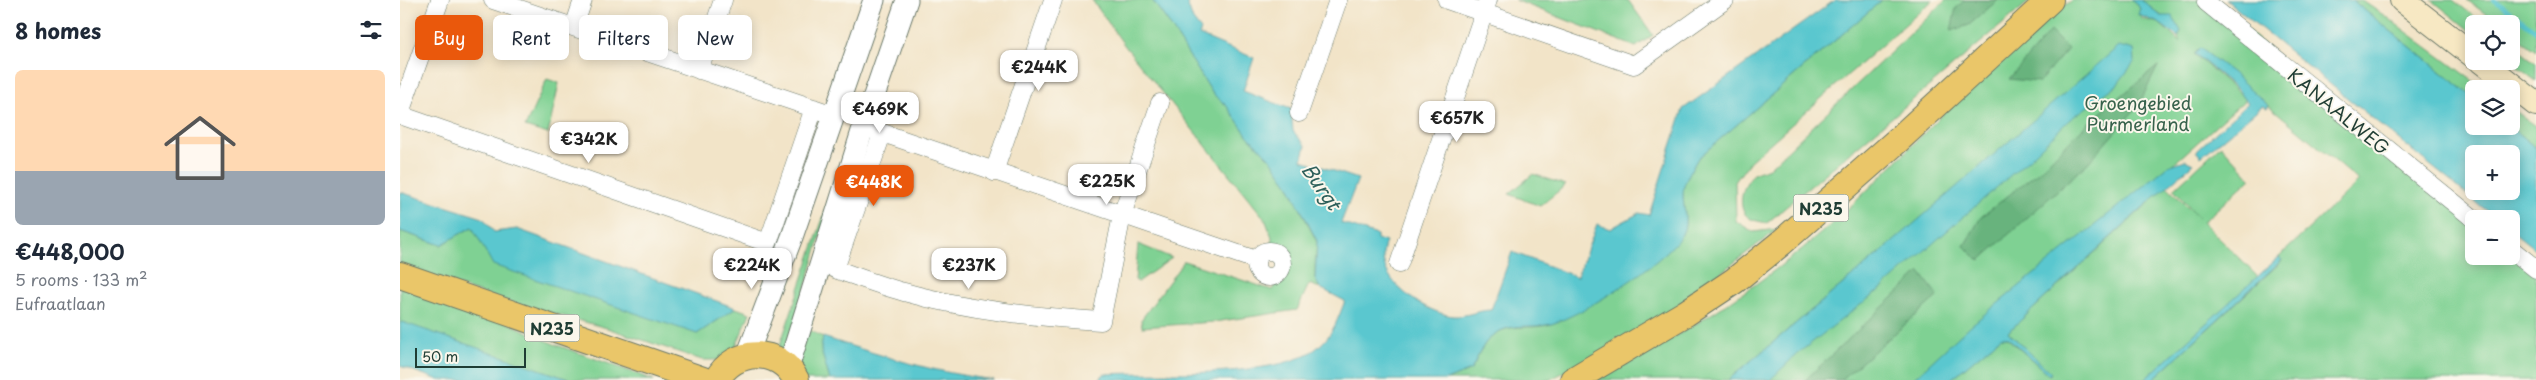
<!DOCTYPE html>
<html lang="en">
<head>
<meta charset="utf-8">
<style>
	body { margin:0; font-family:"Playpen Sans",sans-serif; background:#f6f6f7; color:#1f2937; height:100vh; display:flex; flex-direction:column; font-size:19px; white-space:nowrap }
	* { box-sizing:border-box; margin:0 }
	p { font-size:16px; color:#747a83 }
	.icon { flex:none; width:28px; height:28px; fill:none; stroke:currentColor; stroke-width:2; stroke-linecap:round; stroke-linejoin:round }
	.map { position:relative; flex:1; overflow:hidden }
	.details { display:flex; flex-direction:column; background:#fff; width:400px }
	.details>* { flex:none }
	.hud { position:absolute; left:15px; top:15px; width:475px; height:45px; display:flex; gap:10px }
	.tools { position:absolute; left:2065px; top:15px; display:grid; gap:10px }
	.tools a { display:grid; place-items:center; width:55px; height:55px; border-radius:8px; background:#fff; box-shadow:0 2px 12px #0003; font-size:25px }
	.scale { position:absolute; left:15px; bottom:12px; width:111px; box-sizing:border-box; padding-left:5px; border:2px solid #1f3d34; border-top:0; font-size:14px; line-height:18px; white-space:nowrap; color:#1f3d34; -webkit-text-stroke:4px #fbf7ec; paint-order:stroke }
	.price { position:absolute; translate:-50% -42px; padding:0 11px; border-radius:10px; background:#fff; color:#222; font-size:16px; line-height:32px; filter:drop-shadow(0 1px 2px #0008) }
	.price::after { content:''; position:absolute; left:50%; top:30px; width:15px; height:11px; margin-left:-8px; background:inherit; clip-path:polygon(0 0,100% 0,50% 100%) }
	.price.current { background:#ea580c; color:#fff }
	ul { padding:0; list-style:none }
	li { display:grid; align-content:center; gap:10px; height:265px; padding:0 15px }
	li span { display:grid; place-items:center; height:155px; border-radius:8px; color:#555 }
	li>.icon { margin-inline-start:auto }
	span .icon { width:90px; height:90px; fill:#fffc; stroke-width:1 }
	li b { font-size:21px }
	h2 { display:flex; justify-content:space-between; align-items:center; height:60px; padding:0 15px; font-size:21px }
	.tag { padding:0 18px; border-radius:8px; background:#fff; box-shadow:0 2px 12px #0003; font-size:18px; line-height:45px }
	.tag.current { background:#ea580c; color:#fff }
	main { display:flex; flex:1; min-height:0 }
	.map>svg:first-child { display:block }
	.green { fill:#7fd193; stroke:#4f8764 }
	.forest { fill:#67b37d; stroke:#437858 }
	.water { fill:#5ac7cf; stroke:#3c8282; fill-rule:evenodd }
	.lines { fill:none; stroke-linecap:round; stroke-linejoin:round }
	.stream { stroke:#5ac7cf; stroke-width:4.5 }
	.minor-casing { stroke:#697768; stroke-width:19 }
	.tertiary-casing { stroke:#697768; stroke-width:23 }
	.secondary-casing { stroke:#697768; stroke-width:26 }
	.primary-casing { stroke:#697768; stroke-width:28 }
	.minor { stroke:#fff; stroke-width:18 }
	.tertiary { stroke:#fff; stroke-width:21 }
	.secondary { stroke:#f7e8c3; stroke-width:24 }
	.primary { stroke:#eac669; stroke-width:26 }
	.labels { text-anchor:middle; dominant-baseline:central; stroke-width:4; stroke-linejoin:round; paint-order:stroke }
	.shield { fill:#fbf7ec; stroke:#61756b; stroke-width:1 }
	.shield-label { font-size:16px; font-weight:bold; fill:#1f3d34 }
	.park-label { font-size:18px; fill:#37624c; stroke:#fbf7ec }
	.street-label { font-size:18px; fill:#1f3d34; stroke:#fbf7ec }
	.water-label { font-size:19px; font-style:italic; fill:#2e605b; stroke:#fbf7ec }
</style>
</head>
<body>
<main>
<section class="details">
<h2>8 homes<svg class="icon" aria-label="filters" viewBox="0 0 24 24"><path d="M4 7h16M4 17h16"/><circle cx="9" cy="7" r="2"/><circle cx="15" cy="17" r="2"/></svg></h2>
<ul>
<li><span style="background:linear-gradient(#ffd9b3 65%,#9aa5b1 0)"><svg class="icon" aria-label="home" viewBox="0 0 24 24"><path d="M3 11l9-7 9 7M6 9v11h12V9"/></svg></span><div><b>€448,000</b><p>5 rooms · 133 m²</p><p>Eufraatlaan</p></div></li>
</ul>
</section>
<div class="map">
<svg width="2136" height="380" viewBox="0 0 2136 380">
	<rect width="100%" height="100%" fill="#fbf7ec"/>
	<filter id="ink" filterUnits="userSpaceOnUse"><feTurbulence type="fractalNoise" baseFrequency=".02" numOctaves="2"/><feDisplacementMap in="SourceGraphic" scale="10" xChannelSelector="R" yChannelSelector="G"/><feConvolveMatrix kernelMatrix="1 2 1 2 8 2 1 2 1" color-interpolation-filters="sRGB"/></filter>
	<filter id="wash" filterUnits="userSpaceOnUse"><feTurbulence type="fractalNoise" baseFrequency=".0096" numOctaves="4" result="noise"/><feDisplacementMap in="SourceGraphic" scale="20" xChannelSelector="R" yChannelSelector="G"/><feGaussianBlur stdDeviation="1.12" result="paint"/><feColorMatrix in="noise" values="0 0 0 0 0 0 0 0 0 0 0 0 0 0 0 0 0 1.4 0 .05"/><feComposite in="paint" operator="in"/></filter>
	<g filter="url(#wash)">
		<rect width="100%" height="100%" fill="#f2e4c8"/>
		<!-- green -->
		<path class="green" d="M 692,0 L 752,0 L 768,22 L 813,94 L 826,105 L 848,136 L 871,160 L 888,184 L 917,242 L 915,267 L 915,279 L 920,288 L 909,284 L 897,310 L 814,322 L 742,327 L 741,320 L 784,261 L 872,290 C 879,277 896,270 885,253 L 871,248 L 872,237 L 865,219 L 725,46 Z
			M 1115,0 L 1228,0 L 1253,35 L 1236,47 Z
			M 1482,0 L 1533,0 L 1350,161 L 1335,182 L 1336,221 L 1353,232 L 1378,229 L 1323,271 L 1293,301 L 1236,335 L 1149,380 L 1046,380 L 1071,370 C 1077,360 1081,346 1090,338 C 1108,321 1130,331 1151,324 C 1178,315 1269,257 1282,234 C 1290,221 1280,201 1284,185 C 1287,176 1293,167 1298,158 Z
			M 1546,0 L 1631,0 L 1367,223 C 1359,221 1350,221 1345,214 C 1337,203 1344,181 1354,174 C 1358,171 1365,170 1369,168 Z
			M 1673,0 L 1731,0 L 1740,8 L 1742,19 L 1759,23 L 1780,42 L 1778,37 L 1781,31 L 1741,0 L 1811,0 L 2074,220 L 2074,256 L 2111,256 L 2136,272 L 2136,380 L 1752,380 L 1882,261 L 1879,257 L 1959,181 L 1800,48 L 1794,54 L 1846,99 L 1532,380 L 1348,380 L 1487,247 L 1328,380 L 1196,380 C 1279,337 1359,288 1429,226 C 1492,170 1547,105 1611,50 C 1631,32 1650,14 1673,0 Z
			M 1952,0 L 1961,0 L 1985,16 L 2084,89 L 2074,89 L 2074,98 Z
			M 2032,0 L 2053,0 L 2084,24 L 2074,24 L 2074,34 Z
			M 2067,0 L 2135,0 L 2136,51 L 2111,33 L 2111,24 L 2099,24 Z
			M 2111,44 L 2136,63 L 2136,81 L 2110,61 Z
			M 147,79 L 159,83 L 148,134 L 125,127 Z
			M 2111,108 L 2136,126 L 2136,148 L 2109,126 L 2111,126 Z
			M 1821,145 L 1851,178 L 1803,222 L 1858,277 L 1744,380 L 1550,380 L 1601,337 L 1606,337 L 1649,375 L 1651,374 L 1608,332 L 1767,186 L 1799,218 L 1774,189 Z
			M 444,156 L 387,350 L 378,351 Z
			M 1133,174 L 1166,185 L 1140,206 L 1109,194 Z
			M 72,227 L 297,334 L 336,308 L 350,313 L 333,353 L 324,360 L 302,360 L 207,328 L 100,299 L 0,267 L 0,231 L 41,245 Z
			M 738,244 L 772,258 L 738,282 L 735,280 Z
			M 0,283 L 87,313 L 154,344 L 254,380 L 171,380 L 0,323 Z
			M 407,329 L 423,337 L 421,350 L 430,380 L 403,380 L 398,358 Z"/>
		<!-- forest -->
		<path class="forest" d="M 1565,0 L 1598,0 L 1569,25 L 1551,31 L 1556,8 Z
			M 1650,31 L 1668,49 L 1639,82 L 1609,79 Z
			M 1758,66 L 1738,106 L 1688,163 L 1579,261 L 1564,246 L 1581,217 L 1638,172 L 1689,122 Z
			M 1520,272 L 1538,296 L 1441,380 L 1405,380 Z"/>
		<!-- water -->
		<path class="water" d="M 752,0 L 786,0 L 793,20 L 801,30 L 799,35 L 854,58 L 843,91 L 891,109 L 893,131 L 906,146 L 902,160 L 958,179 L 941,223 L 977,235 L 977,239 L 986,242 C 970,277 1023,312 1053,316 C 1065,317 1079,310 1091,310 L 1112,252 L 1177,277 L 1197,224 L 1210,229 L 1239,213 L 1249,215 L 1283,109 L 1435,0 L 1482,0 L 1298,158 C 1293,167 1287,176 1284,186 C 1280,201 1290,221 1282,234 C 1267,261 1181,316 1151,324 C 1130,329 1108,321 1090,338 C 1081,346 1077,360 1071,370 L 1046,380 L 698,380 L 704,374 C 756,371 880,380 918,347 C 933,335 938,318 945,301 L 920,288 L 915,279 L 917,241 L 888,184 L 871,160 L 848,136 L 826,105 L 813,94 L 768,22 Z
			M 1731,0 L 1741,0 L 1761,16 L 1772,16 L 1781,31 L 1778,37 L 1759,23 L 1738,15 L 1740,8 Z
			M 1826,0 L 1952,0 L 2074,98 L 2074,126 L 2109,126 L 2136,148 L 2136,250 L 2111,230 L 2111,219 L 2097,219 ZM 2074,154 L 2111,154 L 2111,191 L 2074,191 Z
			M 1719,46 L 1734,50 L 1735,61 L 1717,85 L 1669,120 L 1629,159 L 1481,289 L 1397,354 L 1370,380 L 1328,380 L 1487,247 Z
			M 1800,48 L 1833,73 L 1869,106 L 1867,108 L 1862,106 L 1801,157 L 1796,151 L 1848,103 L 1839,91 L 1795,54 Z
			M 1785,160 L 1793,164 L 1740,210 L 1608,332 L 1651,373 L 1649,375 L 1607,337 L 1601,337 L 1550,380 L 1512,380 L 1570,326 L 1768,166 Z
			M 0,192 L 83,218 L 94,232 L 117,229 L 336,308 L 297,334 L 93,265 L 72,227 L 41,245 L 0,231 Z
			M 1879,257 L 1882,260 L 1752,380 L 1744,380 Z
			M 2,322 L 171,380 L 39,380 L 0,366 L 0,323 Z
			M 423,337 C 479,355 535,373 594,380 L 430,380 L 421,350 Z"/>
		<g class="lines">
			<!-- stream -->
			<path class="stream" d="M 2094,0 L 2136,31"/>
		</g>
	</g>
	<g filter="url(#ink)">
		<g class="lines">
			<!-- minor casing -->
			<g class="minor-casing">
				<path id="minor" d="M 93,0 L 425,112
					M 1047,0 L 1234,65 L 1325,0
					M 1806,2 L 2074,219
					M 174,27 L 183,0
					M 299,70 L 323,0
					M 0,113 L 40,0
					M 899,113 L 938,0
					M 0,115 L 368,243 L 414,108
					M 471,129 L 856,260
					M 482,134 L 435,269 C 458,277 481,286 504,292 C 568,310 635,317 701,321 L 722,215 L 760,103
					M 594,172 L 653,0
					M 2111,249 L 2136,269
					M856 264a13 13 0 1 1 26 0a13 13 0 1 1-26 0Z
					M 999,264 L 1088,0"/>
			</g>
			<!-- tertiary casing -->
			<g class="tertiary-casing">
				<path id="tertiary" d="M 347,356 L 392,237 L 474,0
					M 388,368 L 464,125 L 507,0"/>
			</g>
			<!-- secondary casing -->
			<g class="secondary-casing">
				<path id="secondary" d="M 2002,0 L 2074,56
					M 2081,61 L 2136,104"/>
			</g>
			<!-- primary casing -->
			<g class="primary-casing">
				<path id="primary" d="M 0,275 L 303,380
					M 317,380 C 333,348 380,346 396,380
					M 1173,380 L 1286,313 L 1334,281 L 1381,243 L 1498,140 L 1650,0"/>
			</g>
			<!-- minor -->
			<use href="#minor" class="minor"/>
			<!-- tertiary -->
			<use href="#tertiary" class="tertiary"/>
			<!-- secondary -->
			<use href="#secondary" class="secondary"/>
			<!-- primary -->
			<use href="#primary" class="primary"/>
		</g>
	</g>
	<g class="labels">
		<!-- shield labels -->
		<g class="shield">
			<rect x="1393.5" y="194.5" width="55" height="27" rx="4"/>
			<rect x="124.5" y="314.5" width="55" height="27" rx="4"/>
		</g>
		<g class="shield-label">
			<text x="1421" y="208">N235</text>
			<text x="152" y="328">N235</text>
		</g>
		<!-- park labels -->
		<g class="park-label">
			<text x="1738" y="102">Groengebied<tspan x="1738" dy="21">Purmerland</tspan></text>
		</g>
		<!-- street labels -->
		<g class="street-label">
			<text transform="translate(1939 111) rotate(39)">KANAALWEG</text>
		</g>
		<!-- water labels -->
		<g class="water-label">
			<text transform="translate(922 186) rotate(55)">Burgt</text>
		</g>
	</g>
</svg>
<div class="tools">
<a><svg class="icon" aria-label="locate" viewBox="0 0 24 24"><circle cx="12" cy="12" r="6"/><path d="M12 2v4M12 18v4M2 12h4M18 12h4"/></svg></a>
<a><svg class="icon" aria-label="layers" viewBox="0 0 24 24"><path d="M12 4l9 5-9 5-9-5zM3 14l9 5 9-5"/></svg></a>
<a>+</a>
<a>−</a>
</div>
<div class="scale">50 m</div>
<b class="price" style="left:639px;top:92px">€244K</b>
<b class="price" style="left:480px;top:134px">€469K</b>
<b class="price" style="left:1057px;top:143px">€657K</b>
<b class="price" style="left:189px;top:164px">€342K</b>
<b class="price" style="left:707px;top:206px">€225K</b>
<b class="price current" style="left:474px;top:207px">€448K</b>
<b class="price" style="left:352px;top:290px">€224K</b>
<b class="price" style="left:569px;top:290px">€237K</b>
<div class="hud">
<a class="tag current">Buy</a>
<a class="tag">Rent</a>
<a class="tag">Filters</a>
<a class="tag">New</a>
</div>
</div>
</main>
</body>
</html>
